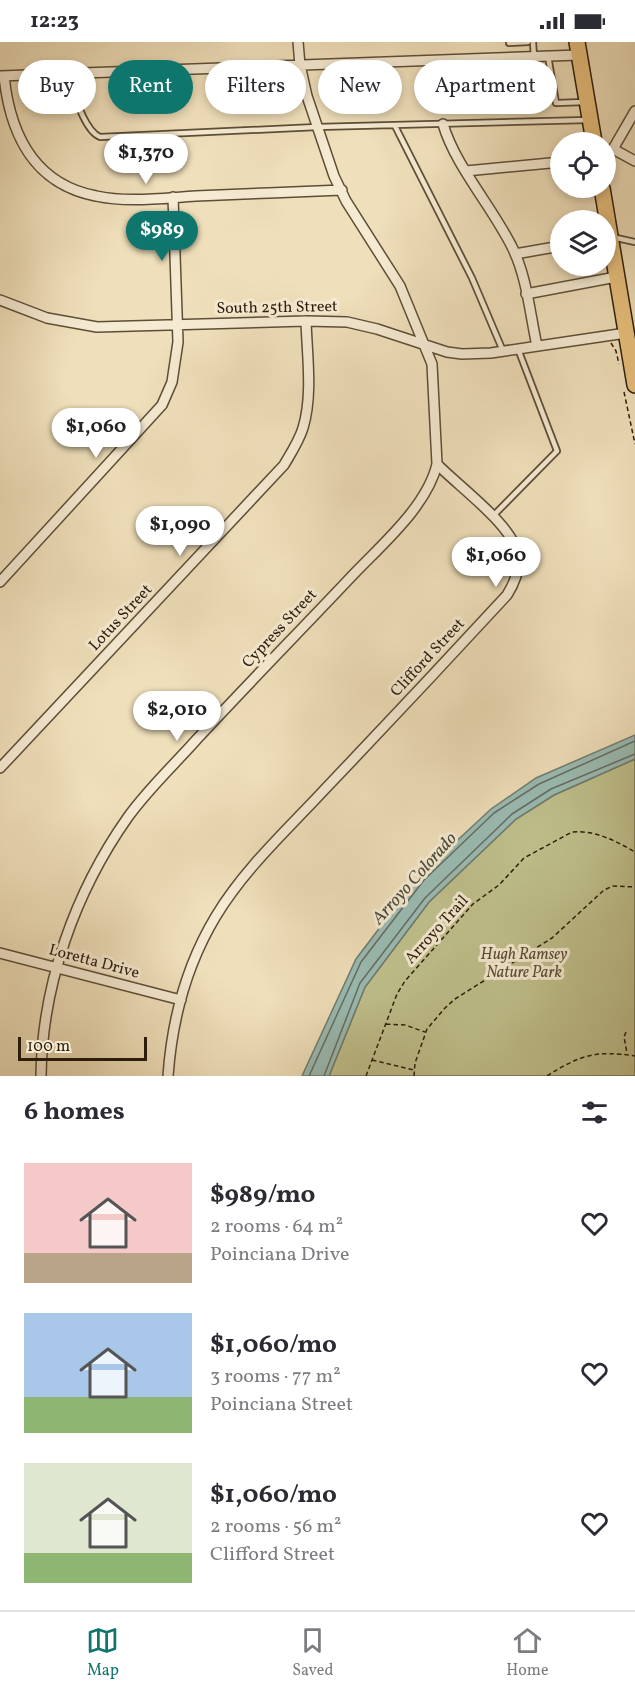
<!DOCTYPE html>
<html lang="en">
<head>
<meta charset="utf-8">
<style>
	body { margin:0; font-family:Vollkorn,serif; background:#f2f2f3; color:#2b2b33; height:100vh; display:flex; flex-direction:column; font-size:22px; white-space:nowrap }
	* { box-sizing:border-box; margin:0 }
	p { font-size:20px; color:#7c7c81 }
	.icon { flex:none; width:33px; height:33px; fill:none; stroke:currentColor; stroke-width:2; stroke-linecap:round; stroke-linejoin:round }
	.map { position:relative; height:1034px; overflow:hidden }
	.details { display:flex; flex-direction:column; background:#fff; flex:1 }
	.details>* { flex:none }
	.top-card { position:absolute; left:18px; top:18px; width:600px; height:54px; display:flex; gap:12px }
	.fabs { position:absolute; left:550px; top:90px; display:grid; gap:12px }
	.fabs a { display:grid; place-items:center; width:66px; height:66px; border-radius:50%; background:#fff; box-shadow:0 3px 9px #0003; font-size:30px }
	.scale { position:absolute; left:18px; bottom:15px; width:129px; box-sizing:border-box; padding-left:6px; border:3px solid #2c1e0b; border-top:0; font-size:16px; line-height:21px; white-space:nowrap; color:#2c1e0b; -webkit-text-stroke:4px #f5ead2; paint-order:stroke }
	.price { position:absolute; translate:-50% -51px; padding:0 14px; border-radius:21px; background:#fff; color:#222; font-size:20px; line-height:39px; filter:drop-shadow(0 2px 3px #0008) }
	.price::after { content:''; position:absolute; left:50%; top:36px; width:18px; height:14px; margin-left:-9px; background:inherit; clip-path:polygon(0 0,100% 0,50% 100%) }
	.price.current { background:#0f766e; color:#fff }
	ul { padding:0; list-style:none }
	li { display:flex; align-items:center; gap:18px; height:150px; padding:0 24px }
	li span { display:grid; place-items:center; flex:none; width:168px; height:120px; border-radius:0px; color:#555 }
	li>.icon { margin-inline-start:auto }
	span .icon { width:72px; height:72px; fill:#fffc; stroke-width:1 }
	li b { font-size:26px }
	h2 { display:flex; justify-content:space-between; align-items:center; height:72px; padding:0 24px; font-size:26px }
	.chip { padding:0 21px; border-radius:27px; background:#fff; box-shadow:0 3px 9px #0003; font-size:21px; line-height:54px }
	.chip.current { background:#0f766e; color:#fff }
	.status { display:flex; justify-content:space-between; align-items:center; height:42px; padding:0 30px; background:#fff; direction:ltr }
	.status svg { height:16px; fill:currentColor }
	.menu { display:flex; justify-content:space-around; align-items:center; height:84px; border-top:2px solid #e1e1e2; background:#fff; font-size:16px; color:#7c7c81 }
	.menu a { display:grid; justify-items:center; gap:3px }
	.menu .current { color:#0f766e }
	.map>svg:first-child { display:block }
	.green { fill:#bfc08c; stroke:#766f4c; stroke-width:1.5 }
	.water { fill:#9abcb4; stroke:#6e7d70; stroke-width:1.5 }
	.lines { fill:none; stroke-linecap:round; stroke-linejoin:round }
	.shore { stroke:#636d60; stroke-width:1.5 }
	.service-casing { stroke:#5d4e37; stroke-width:8 }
	.minor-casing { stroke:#5d4e37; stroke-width:12 }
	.primary-casing { stroke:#2c1e0b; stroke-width:18 }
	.path { stroke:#2c1e0b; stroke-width:1.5; stroke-dasharray:4.5 3; stroke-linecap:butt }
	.service { stroke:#f5ead2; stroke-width:4.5 }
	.minor { stroke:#f5ead2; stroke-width:9 }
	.primary { stroke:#e8c07d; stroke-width:15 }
	.labels { text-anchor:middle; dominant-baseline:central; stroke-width:6; stroke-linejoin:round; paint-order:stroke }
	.street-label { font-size:16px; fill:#2c1e0b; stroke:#f5ead2 }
	.park-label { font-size:16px; font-style:italic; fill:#584f32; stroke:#f5ead2 }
	.water-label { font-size:18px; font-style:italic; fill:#4d4d3e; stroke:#f5ead2 }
</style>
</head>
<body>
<div class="status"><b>12:23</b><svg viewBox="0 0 49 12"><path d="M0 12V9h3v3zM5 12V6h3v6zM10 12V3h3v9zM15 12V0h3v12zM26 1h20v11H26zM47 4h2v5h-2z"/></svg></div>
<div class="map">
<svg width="635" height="1034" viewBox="0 0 635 1034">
	<rect width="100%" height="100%" fill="#efdfba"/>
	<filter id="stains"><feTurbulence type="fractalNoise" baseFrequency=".00333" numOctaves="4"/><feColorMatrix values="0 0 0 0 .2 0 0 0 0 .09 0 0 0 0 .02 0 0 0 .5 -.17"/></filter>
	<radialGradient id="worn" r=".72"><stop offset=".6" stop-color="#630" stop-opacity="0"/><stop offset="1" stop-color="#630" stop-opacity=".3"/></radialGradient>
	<!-- green -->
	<path class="green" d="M 635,717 L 635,1034 L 329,1034 L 365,945 L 429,860 L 516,777 L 554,753 Z"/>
	<!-- water -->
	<path class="water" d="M 635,693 L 635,717 L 554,753 L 516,777 L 429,860 L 365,945 L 329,1034 L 302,1034 L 356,917 L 419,834 L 491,767 L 536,736 Z"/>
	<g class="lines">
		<!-- shore -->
		<path class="shore" d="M 309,1034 L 361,920 L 424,838 L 494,771 L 539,742 L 635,699
			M 324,1034 L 360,941 L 425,856 L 512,772 L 551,747 L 635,712"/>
		<!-- service casing -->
		<g class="service-casing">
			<path id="service" d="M 533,0 L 534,15
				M 509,1 L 528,0
				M 548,14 L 556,61 L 585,60
				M 67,32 C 73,48 84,89 100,95 L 317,85 L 588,78
				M 395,84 L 472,236 L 503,309
				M 612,195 L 635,200
				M 492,475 L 557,409 L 518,307"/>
		</g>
		<!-- minor casing -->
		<g class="minor-casing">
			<path id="minor" d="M 0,34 L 579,13
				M 4,34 C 10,92 34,142 96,154 C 128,161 163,156 196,154 C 245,152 293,150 342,148
				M 443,82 C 455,124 494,167 513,207 C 527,236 530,272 537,304
				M 613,107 L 635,69
				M 613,107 L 635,119
				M 466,129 L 561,120
				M 515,212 L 561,204
				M 526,252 L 616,235
				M 0,258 L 47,276 L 97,285 L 306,279 L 347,280 L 377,287 L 447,310 L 462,312 L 491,311 L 626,291
				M 0,540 L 162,363 L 172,340 L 178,300 L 173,155
				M 0,726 L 284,423 C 291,411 299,399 303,386 C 313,353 307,313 306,279
				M 0,911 L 181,958
				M 41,1034 C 42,943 75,850 128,775 C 148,747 174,723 197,697 C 247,643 299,590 350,536 C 380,504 427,465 437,422
				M 168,1034 C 172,978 187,922 216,874 C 245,826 288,787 326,746 C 387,682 447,618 507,553 C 514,542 520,527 518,513 C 513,483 458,444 437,422 L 432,322 L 400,244 L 346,159 L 334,134 L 307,54 L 300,23 L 298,0"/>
		</g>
		<!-- primary casing -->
		<g class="primary-casing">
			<path id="primary" d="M 577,0 L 594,100
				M 602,146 L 635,343"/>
		</g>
		<!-- path -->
		<path class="path" d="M 611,301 L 616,309 L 619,322
			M 624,350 L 635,402
			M 386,982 L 405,983 L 425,990
			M 626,990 L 624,995 L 627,1011
			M 372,1018 L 414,1028
			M 366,1034 L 397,952 L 405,939 L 473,862 L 499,843 L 524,816 L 572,790 C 595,788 616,799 635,810
			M 414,1034 L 415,1021 L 427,987 L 445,966 L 455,957 L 552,896 L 604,848 L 613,844 L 635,845
			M 547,1034 C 580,1013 596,1008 635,1014"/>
		<!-- service -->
		<use href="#service" class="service"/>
		<!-- minor -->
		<use href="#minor" class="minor"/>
		<!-- primary -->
		<use href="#primary" class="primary"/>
	</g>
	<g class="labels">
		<!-- street labels -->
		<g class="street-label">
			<text transform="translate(277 266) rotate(-1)">South 25th Street</text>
			<text transform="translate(121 576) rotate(-47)">Lotus Street</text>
			<text transform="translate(280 587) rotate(-47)">Cypress Street</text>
			<text transform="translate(428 616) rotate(-47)">Clifford Street</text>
			<text transform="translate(437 888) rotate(-48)">Arroyo Trail</text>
			<text transform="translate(94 920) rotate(15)">Loretta Drive</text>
		</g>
		<!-- park labels -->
		<g class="park-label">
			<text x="524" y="913">Hugh Ramsey<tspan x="524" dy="18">Nature Park</tspan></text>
		</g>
		<!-- water labels -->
		<g class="water-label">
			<text transform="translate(415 837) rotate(-48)">Arroyo Colorado</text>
		</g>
	</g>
	<rect width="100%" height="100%" filter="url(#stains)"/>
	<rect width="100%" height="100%" fill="url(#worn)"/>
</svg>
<div class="fabs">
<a><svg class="icon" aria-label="locate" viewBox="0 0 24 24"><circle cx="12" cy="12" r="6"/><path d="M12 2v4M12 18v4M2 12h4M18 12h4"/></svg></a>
<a><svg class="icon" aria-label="layers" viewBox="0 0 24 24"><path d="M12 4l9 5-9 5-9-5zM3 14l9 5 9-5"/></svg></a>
</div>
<div class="scale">100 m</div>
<b class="price" style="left:146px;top:143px">$1,370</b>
<b class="price current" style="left:162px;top:220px">$989</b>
<b class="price" style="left:96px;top:417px">$1,060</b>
<b class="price" style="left:180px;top:515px">$1,090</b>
<b class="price" style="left:496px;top:546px">$1,060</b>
<b class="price" style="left:177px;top:700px">$2,010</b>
<div class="top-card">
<a class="chip">Buy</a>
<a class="chip current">Rent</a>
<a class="chip">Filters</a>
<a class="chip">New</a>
<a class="chip">Apartment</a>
</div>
</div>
<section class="details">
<h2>6 homes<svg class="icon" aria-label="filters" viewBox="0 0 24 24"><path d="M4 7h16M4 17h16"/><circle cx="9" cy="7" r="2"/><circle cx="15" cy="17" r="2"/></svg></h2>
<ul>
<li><span style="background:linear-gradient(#f6c9c9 75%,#b9a48a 0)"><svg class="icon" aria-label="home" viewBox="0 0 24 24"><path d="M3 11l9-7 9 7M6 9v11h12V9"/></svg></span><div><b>$989/mo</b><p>2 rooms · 64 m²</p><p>Poinciana Drive</p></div><svg class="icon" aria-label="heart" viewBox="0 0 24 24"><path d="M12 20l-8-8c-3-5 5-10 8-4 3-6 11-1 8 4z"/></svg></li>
<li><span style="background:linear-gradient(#a9c7e8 70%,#8fb573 0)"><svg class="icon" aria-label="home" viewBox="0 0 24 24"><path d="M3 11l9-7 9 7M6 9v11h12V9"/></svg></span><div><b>$1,060/mo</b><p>3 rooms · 77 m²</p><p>Poinciana Street</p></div><svg class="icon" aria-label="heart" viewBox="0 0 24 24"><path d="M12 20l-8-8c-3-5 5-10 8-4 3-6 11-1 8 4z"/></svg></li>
<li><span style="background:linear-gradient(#dfe7d0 75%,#8fb573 0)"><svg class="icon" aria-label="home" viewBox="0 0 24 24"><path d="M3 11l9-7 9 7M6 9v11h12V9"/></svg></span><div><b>$1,060/mo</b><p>2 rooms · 56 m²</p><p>Clifford Street</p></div><svg class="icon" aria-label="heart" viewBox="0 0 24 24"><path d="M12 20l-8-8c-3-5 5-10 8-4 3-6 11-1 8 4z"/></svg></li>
</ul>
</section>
<nav class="menu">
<a class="current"><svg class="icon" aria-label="map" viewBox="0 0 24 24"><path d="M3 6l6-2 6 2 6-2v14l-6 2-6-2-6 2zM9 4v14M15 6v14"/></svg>Map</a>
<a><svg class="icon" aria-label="saved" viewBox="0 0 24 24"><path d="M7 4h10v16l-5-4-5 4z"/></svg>Saved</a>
<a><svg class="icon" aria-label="home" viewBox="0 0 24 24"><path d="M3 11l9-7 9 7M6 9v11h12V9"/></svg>Home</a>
</nav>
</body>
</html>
